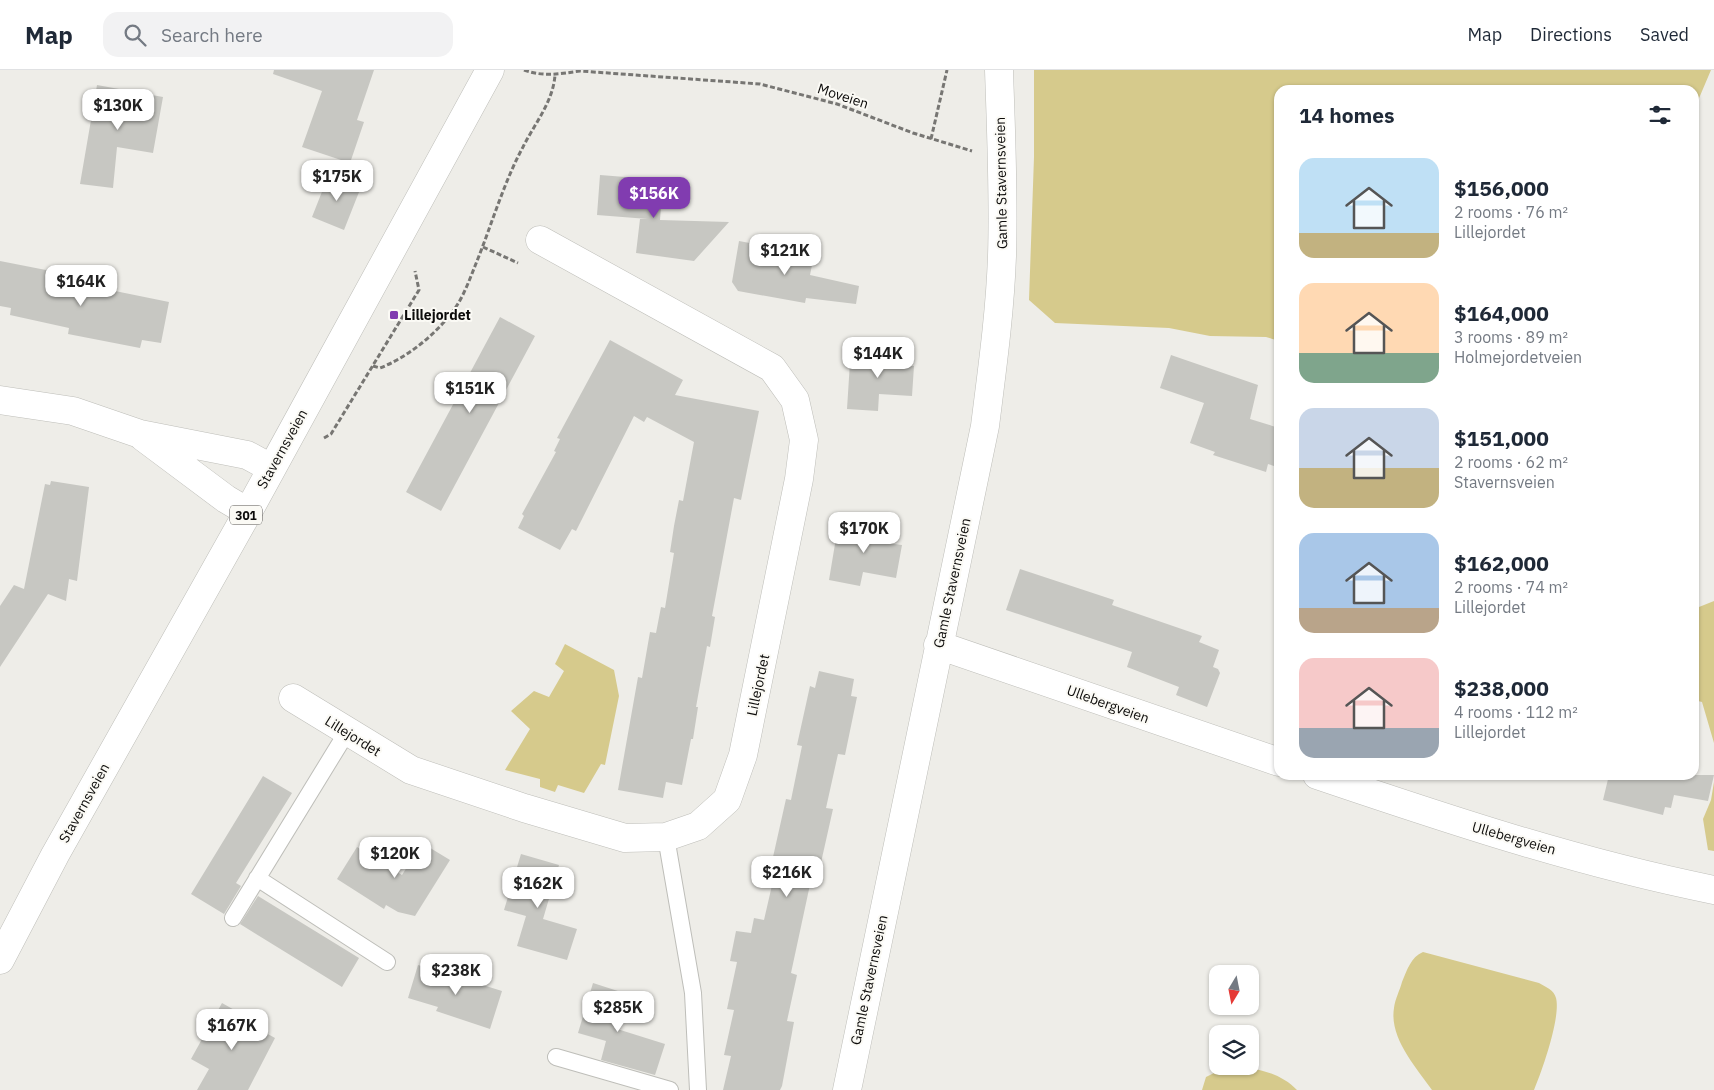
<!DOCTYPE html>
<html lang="en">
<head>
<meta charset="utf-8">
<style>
	body { margin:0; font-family:"IBM Plex Sans",sans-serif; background:#f2f2f3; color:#1f2937; height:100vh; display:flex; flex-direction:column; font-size:19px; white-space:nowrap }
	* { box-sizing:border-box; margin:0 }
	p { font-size:16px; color:#747a83 }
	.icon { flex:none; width:28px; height:28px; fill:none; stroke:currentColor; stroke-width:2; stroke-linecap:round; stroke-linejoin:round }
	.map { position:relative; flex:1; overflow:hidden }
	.drawer { position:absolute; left:1274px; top:15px; width:425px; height:695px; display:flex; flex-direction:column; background:#fff; border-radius:15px; box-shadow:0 1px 4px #0004 }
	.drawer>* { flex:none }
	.needle { width:32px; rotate:190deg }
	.buttons { position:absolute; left:1209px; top:895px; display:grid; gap:10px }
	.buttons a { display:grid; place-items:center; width:50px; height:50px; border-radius:10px; background:#fff; box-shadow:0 1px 4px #0004; font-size:25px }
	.price { position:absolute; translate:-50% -42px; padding:0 11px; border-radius:10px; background:#fff; color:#222; font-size:16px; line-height:32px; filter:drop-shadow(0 1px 2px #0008) }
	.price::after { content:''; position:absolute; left:50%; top:30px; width:15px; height:11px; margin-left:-8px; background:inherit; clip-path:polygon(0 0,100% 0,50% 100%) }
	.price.active { background:#813cb0; color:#fff }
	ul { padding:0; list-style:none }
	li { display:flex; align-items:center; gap:15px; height:125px; padding:0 25px }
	li span { display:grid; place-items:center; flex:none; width:140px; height:100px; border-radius:15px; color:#555 }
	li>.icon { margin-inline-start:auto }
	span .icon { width:60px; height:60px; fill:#fffc; stroke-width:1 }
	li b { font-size:21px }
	h2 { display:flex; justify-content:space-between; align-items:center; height:60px; padding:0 25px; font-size:21px }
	header { display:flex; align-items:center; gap:30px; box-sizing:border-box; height:70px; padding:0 25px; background:#fff; border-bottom:1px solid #e0e1e3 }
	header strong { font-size:24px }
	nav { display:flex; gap:28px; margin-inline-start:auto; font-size:18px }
	.search { width:350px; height:45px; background:#f2f2f3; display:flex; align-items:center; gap:12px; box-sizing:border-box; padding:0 18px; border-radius:15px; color:#747a83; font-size:19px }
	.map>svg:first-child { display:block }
	.green { fill:#d6ca8c }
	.building { fill:#c7c7c2 }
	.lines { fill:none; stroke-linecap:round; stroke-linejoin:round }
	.service-casing { stroke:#bebeb9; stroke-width:18 }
	.minor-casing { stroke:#bebeb9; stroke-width:29 }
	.tertiary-casing { stroke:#bebeb9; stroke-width:29 }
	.primary-casing { stroke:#bebeb9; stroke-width:29 }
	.path { stroke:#777673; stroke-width:3; stroke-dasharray:5 2.5; stroke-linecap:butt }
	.service { stroke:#fff; stroke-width:16 }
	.minor { stroke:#fff; stroke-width:28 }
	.tertiary { stroke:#fff; stroke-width:28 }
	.primary { stroke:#fff; stroke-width:28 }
	.poi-dot { fill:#813cb0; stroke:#fbfaf5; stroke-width:2 }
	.labels { text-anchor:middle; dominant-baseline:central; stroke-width:4; stroke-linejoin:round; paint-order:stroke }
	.shield { fill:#fbfaf5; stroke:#545351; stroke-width:1 }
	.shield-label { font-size:12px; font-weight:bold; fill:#0d0c0b }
	.street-label { font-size:14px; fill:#0d0c0b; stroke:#fbfaf5 }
	.poi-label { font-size:14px; font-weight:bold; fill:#0d0c0b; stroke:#fbfaf5; text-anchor:start }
</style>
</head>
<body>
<header>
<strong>Map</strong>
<div class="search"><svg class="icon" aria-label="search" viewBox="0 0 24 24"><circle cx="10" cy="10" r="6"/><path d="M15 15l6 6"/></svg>Search here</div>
<nav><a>Map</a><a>Directions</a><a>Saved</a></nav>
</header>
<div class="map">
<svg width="1714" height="1020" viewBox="0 0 1714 1020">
	<rect width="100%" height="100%" fill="#eeede8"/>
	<!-- green -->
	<path class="green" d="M 1034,0 L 1711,0 L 1694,40 L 1694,20 L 1279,20 L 1279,271 L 1266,267 L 1210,266 L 1169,258 L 1055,253 L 1029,230 L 1034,87 Z
		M 1714,531 L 1714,673 L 1702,632 L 1694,630 L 1694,539 Z
		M 565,574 L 614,600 L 619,626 L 605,695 L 601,694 L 584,723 L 558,715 L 555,722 L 540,717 L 540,709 L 505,700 L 530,659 L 511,641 L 534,621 L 549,627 L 564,601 L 555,594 Z
		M 1714,712 L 1714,781 L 1708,780 L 1703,749 L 1711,730 Z
		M 1423,882 L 1539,913 C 1546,917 1554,920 1556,928 C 1561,947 1542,1001 1534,1020 L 1432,1020 C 1416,997 1389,968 1394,938 C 1395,929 1400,920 1402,912 C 1407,900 1411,887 1423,882 Z
		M 1226,997 C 1250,996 1279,1001 1297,1020 L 1202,1020 L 1206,1007 Z"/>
	<!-- building -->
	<path class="building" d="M 274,0 L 374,0 L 357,50 L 364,52 L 350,93 L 302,77 L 322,21 L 273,4 Z
		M 97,15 L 163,27 L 153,83 L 117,77 L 113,118 L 80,114 Z
		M 329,104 L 361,117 L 344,160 L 312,147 Z
		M 600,105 L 663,110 L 660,150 L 729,152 L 694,191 L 636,183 L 640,149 L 648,149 L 597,145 Z
		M 739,171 L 814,185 L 810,205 L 859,216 L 856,234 L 806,228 L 805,233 L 738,221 L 732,212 Z
		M 0,191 L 51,201 L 51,204 L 62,206 L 61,210 L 169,232 L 161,273 L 142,270 L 140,278 L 68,264 L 69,258 L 10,245 L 11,238 L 0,236 Z
		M 500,247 L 535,266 L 441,441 L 406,422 Z
		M 610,270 L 683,310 L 675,325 L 759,341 L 741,430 L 734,428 L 712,546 L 715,547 L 710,577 L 707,576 L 696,637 L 698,637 L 693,669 L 691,669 L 682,715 L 666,712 L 663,728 L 618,720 L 638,607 L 642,608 L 650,562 L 656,563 L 661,537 L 665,538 L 674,483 L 670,482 L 674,456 L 679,430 L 683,431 L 694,372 L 647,347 L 644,352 L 634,346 L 576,461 L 572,459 L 560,480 L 518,458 L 524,446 L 522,444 L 556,382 L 554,381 L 560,369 L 557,368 Z
		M 865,278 L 899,280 L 898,295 L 914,296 L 912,326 L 879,324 L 878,341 L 847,339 L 850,292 L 864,293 Z
		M 1171,285 L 1258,315 L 1250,349 L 1279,358 L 1279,382 L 1274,396 L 1268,394 L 1266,402 L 1213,385 L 1215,382 L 1190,373 L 1204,333 L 1160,318 Z
		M 51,411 L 89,417 L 77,511 L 69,509 L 66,531 L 48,524 L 0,597 L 0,536 L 14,515 L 24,519 L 45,414 L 50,415 Z
		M 853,451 L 889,457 L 886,473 L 902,475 L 896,508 L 863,502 L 860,516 L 829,510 L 837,462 L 850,465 Z
		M 1020,499 L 1114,530 L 1112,535 L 1202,566 L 1199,572 L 1219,580 L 1213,597 L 1218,599 L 1220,603 L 1207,637 L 1176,625 L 1179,617 L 1127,597 L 1132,582 L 1006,540 Z
		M 819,601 L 854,609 L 851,626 L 857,627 L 845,685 L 838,684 L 826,738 L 833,739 L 820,797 L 814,796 L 791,903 L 797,905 L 787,951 L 794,952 L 782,1016 L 780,1020 L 723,1020 L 731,986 L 724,985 L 734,940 L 727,939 L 737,892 L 730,891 L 736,861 L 751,863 L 754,848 L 764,850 L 778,789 L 773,787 L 786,729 L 791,730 L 802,676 L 797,675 L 810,616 L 815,618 Z
		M 1609,705 L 1714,705 L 1708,731 L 1674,725 L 1671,738 L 1665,737 L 1663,745 L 1603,730 Z
		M 263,706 L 292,723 L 236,813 L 241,816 L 224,844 L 191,824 Z
		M 422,773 L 450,790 L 415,846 L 398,842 L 386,835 L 384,839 L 337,809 L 357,777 L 402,805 Z
		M 521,784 L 559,795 L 543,849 L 577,859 L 567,890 L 517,876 L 526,846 L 504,840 Z
		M 258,826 L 359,888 L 342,917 L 240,854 Z
		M 418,895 L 502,921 L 490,959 L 436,941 L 438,937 L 408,928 Z
		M 593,913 L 624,923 L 614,958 L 665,974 L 655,1005 L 601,990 L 606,971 L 578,963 Z
		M 222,933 L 268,959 L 266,963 L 275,968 L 248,1020 L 197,1020 L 209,999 L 191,989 Z"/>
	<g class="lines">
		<!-- service casing -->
		<g class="service-casing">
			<path id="service" d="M 666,767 L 693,923 L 698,1020
				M 257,808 L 387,892
				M 233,848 L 347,662
				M 556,987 L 670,1020"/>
		</g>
		<!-- minor casing -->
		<g class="minor-casing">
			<path id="minor" d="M 293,628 L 411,700 L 524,738 L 625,768 L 666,767 L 698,756 L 727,730 L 743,685 L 799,409 L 804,370 L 795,330 L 772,298 L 540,170"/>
		</g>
		<!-- tertiary casing -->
		<g class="tertiary-casing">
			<path id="tertiary" d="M 0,330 L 73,341 L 140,364 L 247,385 L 271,398
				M 143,367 L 226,429 L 248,442
				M 938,575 L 1279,692
				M 1317,705 C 1447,749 1579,793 1714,820
				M 847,1020 L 985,356 C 992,300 1000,243 1002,186 C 1004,124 1001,62 999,0"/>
		</g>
		<!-- primary casing -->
		<g class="primary-casing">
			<path id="primary" d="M 0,890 L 55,785 L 248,442 L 490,0"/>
		</g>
		<!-- path -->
		<path class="path" d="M 524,0 C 543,7 560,4 580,1 L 760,14 L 837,34 L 913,63 L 972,81
			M 931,69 L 947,0
			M 483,177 L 518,193
			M 373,296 L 380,298 C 408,287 435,265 453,241 C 463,228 469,211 475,196 C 491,157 503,114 523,77 C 535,53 553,32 555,5
			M 324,368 L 331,364 L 419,220 L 415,201"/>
		<!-- service -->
		<use href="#service" class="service"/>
		<!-- minor -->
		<use href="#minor" class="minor"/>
		<!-- tertiary -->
		<use href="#tertiary" class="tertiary"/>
		<!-- primary -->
		<use href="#primary" class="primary"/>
	</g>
	<!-- markers -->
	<rect class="poi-dot" x="389" y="240" width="10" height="10" rx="2.5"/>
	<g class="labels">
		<!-- shield labels -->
		<rect class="shield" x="230" y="435.5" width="32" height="19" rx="4"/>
		<g class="shield-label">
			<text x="246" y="445">301</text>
		</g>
		<!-- street labels -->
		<g class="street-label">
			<text transform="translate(843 26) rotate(18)">Moveien</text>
			<text transform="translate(1001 113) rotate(-91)">Gamle Stavernsveien</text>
			<text transform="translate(282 379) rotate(-61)">Stavernsveien</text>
			<text transform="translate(952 513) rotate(-78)">Gamle Stavernsveien</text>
			<text transform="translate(758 615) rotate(-78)">Lillejordet</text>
			<text transform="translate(1108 634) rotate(20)">Ullebergveien</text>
			<text transform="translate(353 666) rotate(32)">Lillejordet</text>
			<text transform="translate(84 733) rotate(-61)">Stavernsveien</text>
			<text transform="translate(1514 768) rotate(16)">Ullebergveien</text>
			<text transform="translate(869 910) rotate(-78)">Gamle Stavernsveien</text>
		</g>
		<!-- poi labels -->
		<g class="poi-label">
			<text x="404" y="245">Lillejordet</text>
		</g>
	</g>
</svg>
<div class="buttons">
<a><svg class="needle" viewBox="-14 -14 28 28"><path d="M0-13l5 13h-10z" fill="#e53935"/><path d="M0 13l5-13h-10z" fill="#747a83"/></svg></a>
<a><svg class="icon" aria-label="layers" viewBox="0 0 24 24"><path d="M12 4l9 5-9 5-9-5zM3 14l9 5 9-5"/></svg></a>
</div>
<b class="price" style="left:118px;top:61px">$130K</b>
<b class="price" style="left:337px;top:132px">$175K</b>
<b class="price active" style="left:654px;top:149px">$156K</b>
<b class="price" style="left:785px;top:206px">$121K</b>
<b class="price" style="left:81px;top:237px">$164K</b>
<b class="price" style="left:878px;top:309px">$144K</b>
<b class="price" style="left:470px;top:344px">$151K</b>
<b class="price" style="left:864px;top:484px">$170K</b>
<b class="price" style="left:395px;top:809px">$120K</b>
<b class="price" style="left:787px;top:828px">$216K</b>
<b class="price" style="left:538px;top:839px">$162K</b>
<b class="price" style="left:456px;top:926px">$238K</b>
<b class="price" style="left:618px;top:963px">$285K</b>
<b class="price" style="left:232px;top:981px">$167K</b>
<section class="drawer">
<h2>14 homes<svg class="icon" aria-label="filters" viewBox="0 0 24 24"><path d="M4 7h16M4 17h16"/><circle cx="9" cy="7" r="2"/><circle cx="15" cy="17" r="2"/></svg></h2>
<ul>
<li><span style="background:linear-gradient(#bfe0f5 75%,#c2b280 0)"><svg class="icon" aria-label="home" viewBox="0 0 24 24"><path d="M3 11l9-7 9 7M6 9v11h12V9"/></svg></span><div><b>$156,000</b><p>2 rooms · 76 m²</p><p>Lillejordet</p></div></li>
<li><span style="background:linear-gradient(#ffd9b3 70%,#7fa58c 0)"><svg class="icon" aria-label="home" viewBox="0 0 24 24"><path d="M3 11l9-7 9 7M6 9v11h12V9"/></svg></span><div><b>$164,000</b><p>3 rooms · 89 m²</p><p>Holmejordetveien</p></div></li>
<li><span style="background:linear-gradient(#c9d6e8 60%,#c2b280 0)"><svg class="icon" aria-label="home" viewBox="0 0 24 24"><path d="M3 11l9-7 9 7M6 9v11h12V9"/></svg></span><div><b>$151,000</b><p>2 rooms · 62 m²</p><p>Stavernsveien</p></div></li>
<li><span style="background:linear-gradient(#a9c7e8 75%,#b9a48a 0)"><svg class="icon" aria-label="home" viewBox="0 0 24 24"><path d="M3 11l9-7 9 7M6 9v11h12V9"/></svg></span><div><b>$162,000</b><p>2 rooms · 74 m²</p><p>Lillejordet</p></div></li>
<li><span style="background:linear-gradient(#f6c9c9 70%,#9aa5b1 0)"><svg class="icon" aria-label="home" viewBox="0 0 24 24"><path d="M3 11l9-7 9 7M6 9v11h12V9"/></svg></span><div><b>$238,000</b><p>4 rooms · 112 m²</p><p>Lillejordet</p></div></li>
</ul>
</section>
</div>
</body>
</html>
